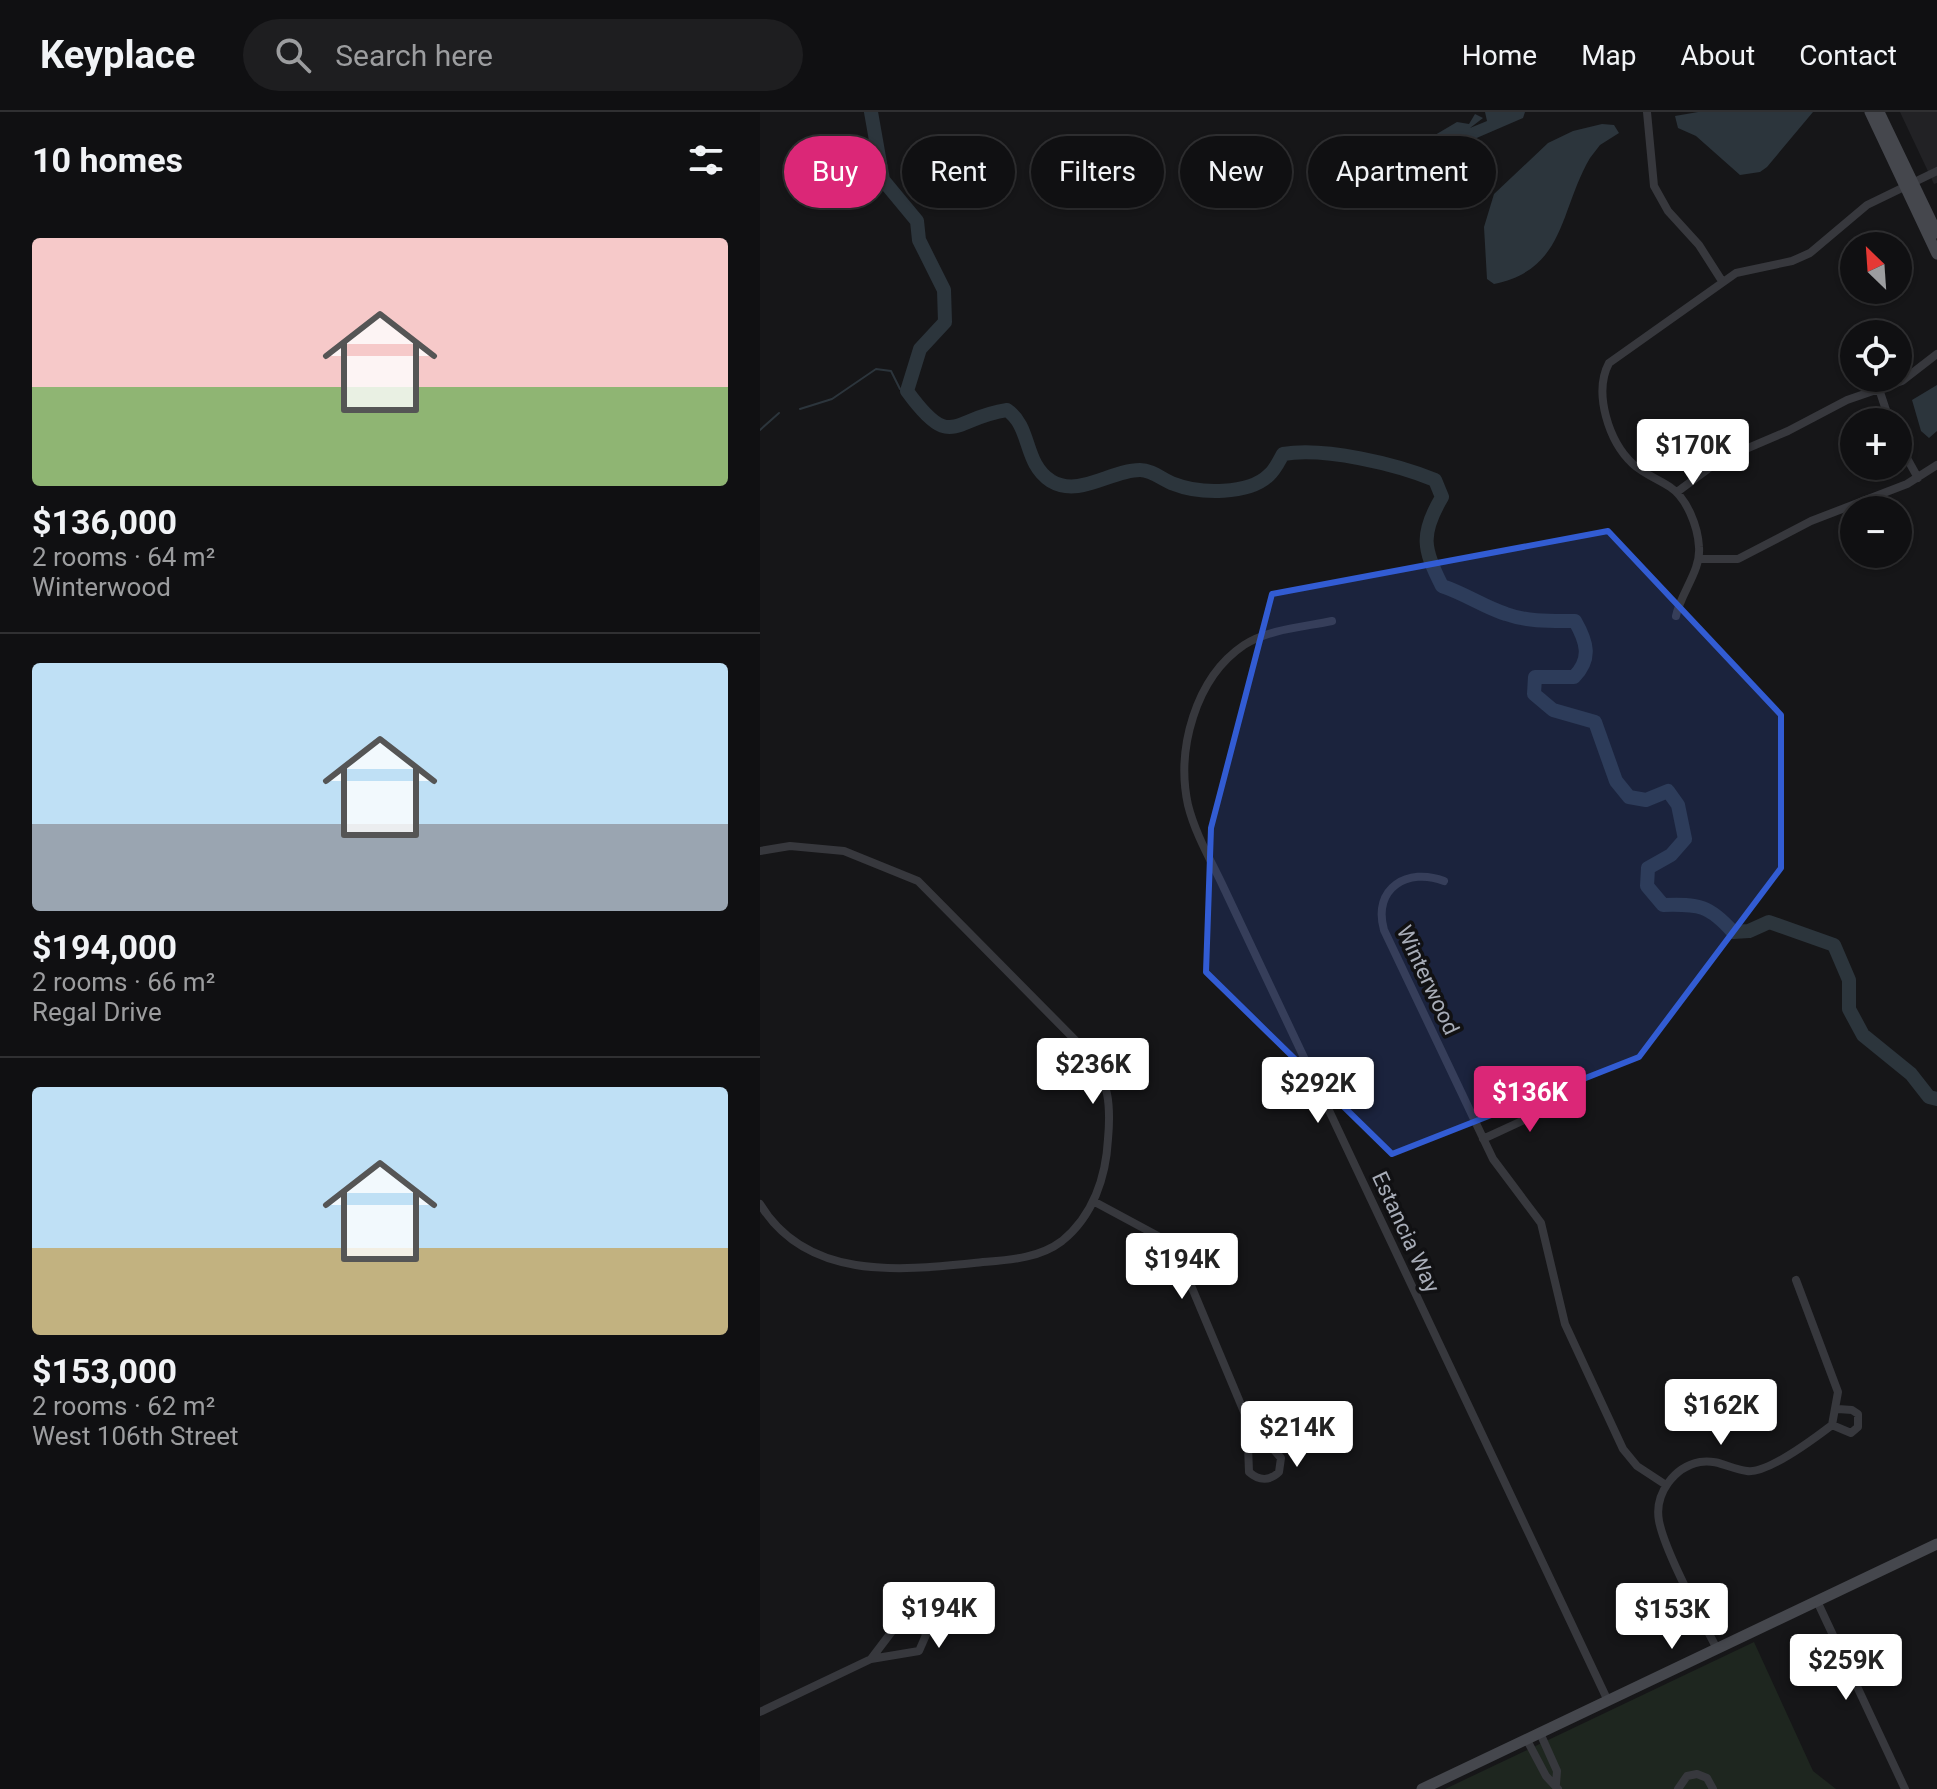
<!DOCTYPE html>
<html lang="en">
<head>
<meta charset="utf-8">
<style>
	body { margin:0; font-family:Roboto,sans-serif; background:#1e1e20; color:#f1f3f6; height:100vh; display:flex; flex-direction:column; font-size:30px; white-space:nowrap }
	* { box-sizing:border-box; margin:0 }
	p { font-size:26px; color:#9c9d9f }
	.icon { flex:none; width:44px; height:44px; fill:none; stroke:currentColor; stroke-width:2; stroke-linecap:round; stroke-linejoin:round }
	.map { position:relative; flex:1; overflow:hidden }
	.drawer { display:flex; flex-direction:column; background:#101012; width:760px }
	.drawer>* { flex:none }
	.top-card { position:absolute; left:24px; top:24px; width:760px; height:72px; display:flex; gap:16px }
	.needle { width:52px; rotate:335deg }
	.tools { position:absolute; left:1080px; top:120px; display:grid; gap:16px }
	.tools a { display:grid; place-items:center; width:72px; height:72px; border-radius:50%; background:#101012; box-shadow:0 2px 6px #0004,0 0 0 2px #303032; font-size:40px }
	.price { position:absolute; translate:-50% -68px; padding:0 18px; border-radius:8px; background:#fff; color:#222; font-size:26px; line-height:52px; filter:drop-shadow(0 2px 4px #0008) }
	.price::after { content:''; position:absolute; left:50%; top:48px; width:24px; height:18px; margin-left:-12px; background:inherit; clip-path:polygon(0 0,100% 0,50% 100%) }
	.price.selected { background:#db2777; color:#fff }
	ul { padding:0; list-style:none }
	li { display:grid; align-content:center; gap:16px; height:424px; padding:0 32px }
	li+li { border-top:2px solid #303032 }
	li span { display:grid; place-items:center; height:248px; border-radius:8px; color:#555 }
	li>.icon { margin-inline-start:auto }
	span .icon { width:144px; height:144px; fill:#fffc; stroke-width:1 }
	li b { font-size:34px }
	h2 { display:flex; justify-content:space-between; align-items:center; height:96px; padding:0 32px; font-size:34px }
	.tag { padding:0 28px; border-radius:36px; background:#101012; box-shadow:0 2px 6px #0004,0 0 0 2px #303032; font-size:28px; line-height:72px }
	.tag.selected { background:#db2777; color:#fff }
	header { display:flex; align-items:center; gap:48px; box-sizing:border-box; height:112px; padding:0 40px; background:#101012; border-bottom:2px solid #303032 }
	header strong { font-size:38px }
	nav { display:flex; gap:44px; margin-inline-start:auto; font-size:28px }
	.search { width:560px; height:72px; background:#1e1e20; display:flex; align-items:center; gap:20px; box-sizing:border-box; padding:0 28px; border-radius:44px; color:#9c9d9f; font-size:30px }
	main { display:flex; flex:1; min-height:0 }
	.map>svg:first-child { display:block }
	.built { fill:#222225 }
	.green { fill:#1e261f }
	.water { fill:#2c353c }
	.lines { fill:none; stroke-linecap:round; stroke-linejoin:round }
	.stream { stroke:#2c353c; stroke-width:2 }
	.river { stroke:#2c353c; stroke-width:14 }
	.street { stroke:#37383d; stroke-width:8 }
	.secondary { stroke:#45474d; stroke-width:11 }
	.marked { fill:#325cd3; fill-opacity:0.2; stroke:#325cd3; stroke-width:6; stroke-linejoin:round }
	.labels { text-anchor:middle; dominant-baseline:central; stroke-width:7; stroke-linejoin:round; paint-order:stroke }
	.street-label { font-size:22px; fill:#a8adb8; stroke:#111113 }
</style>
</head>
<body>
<header>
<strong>Keyplace</strong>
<div class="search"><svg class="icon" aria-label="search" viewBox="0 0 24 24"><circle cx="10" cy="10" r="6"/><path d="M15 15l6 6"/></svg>Search here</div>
<nav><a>Home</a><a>Map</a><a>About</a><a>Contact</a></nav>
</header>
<main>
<section class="drawer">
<h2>10 homes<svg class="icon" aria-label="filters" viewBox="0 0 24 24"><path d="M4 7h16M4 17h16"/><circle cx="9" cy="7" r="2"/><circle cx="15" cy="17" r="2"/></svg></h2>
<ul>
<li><span style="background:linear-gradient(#f6c9c9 60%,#8fb573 0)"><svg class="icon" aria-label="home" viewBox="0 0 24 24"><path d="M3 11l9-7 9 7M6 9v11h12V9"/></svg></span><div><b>$136,000</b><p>2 rooms · 64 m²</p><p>Winterwood</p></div></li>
<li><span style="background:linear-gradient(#bfe0f5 65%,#9aa5b1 0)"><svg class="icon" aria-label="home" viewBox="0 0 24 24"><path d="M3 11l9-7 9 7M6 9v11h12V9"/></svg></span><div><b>$194,000</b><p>2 rooms · 66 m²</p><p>Regal Drive</p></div></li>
<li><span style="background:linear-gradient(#bfe0f5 65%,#c2b280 0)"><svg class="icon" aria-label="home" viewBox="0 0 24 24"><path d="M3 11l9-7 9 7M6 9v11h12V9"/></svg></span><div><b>$153,000</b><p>2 rooms · 62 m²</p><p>West 106th Street</p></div></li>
</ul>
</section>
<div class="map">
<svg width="1177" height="1677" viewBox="0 0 1177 1677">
	<rect width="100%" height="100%" fill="#161618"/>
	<!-- built -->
	<path class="built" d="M 1140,0 L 1177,0 L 1177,71 L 1174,72 Z"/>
	<!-- green -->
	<path class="green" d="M 994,1530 L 1053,1659 L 1076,1677 L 685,1677 Z"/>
	<!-- water -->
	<path class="water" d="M 725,0 L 765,0 L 763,6 L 712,28 L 695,40 L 681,43 L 675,36 L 675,23 L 697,10 L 709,12 L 715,2 L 723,6 L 710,16 L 727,9 Z
		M 938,0 L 1053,0 L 1007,55 L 1000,60 L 980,63 L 936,24 L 918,16 L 915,4 Z
		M 842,12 L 854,13 L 859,21 L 840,33 L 830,46 C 799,99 806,157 734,172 L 727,167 L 724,115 L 734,82 L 788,31 L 813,19 Z
		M 1177,273 L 1177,319 L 1169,326 L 1161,319 L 1152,288 Z"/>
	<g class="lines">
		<!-- stream -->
		<path class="stream" d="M 40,297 L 72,287 L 116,257 L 131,259 L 140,277 L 149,283
			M 0,318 L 19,301"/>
		<!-- river -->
		<path class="river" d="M 111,0 L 123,68 L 157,109 L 159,128 L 184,178 L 185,210 L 160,237 L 147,279 C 192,341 192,306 247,298 C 272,315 263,351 291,369 C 319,386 351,358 380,358 C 392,358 403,368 414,372 C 439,382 489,383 509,363 C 515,358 519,349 523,342 C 565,335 636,352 675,368 L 682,385 C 660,422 663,437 682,474 C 706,482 724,495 746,502 C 768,510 792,509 815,509 C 827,530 832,547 814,565 L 775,565 L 774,582 L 793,598 L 835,610 L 856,669 L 869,685 L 886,688 L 908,679 L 918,693 L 925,727 L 911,743 L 888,756 L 887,774 L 903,793 C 939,792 949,793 973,820 L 989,819 L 1009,810 L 1074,833 L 1089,868 L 1089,897 L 1103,923 L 1151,962 L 1169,985 L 1177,987"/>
		<!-- street -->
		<path class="street" d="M 887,0 L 894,74 L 908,99 L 939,133 L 962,169
			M 1119,277 L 1130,310
			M 1138,330 L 1158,366
			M 917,380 L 960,348 L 1028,319 L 1087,288 L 1142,269 L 1177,242
			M 939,447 L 978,447 L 1051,409 L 1147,372 L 1177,353
			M 916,504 C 921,480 941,459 939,435 C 938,415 927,386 910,375 C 898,367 884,362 873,352 C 849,330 833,281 849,251 L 976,161 L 1032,149 L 1050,141 L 1107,93 L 1177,59
			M 572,509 C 543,515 509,517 484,533 C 435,566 416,638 428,693 C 435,721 450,747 462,772 L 848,1589
			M 0,739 L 30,734 L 84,739 L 158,769 L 328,941 C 349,968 351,994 348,1027 C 346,1065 333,1104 302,1129 C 277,1148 244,1148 214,1151 C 138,1159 46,1168 0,1092
			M 684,769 C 648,755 612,776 624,818 L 733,1047 L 781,1111 L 805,1212 L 863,1337 L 877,1354 L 906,1373
			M 723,1027 L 805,989
			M 333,1089 L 398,1124 L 422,1152 L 487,1307
			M 487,1307 L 521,1346 L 519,1360 C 510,1369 499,1369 489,1360 Z
			M 1072,1313 L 1091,1321 L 1098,1315 L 1098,1302 L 1092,1298 L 1078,1297
			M 1057,1489 L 1145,1677
			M 152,1508 L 162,1514 L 166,1523 L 159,1539 L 111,1547 L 136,1514 Z
			M 957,1537 C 941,1506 905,1440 899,1409 C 894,1382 914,1355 940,1350 C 958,1347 970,1357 987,1359 C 1007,1362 1055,1326 1072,1313 L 1078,1280 L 1036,1168
			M 0,1600 L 111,1547
			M 780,1621 L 797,1659 L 796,1672
			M 767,1628 L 786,1664 L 798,1677
			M 918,1677 L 927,1664 L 937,1662 L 947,1666 L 953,1677"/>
		<!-- secondary -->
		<path class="secondary" d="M 1110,0 L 1177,142
			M 1119,0 L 1177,121
			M 662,1677 L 1177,1432"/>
	</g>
	<!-- marked area -->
	<path class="marked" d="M 848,419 L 1021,603 L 1021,756 L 879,945 L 632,1042 L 446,860 L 451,716 L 512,482 Z"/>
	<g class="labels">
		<!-- street labels -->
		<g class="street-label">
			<text transform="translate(668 868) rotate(65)">Winterwood</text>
			<text transform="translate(646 1120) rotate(65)">Estancia Way</text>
		</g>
	</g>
</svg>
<div class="tools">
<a><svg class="needle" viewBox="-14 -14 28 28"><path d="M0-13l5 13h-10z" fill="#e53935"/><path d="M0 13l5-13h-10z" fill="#9c9d9f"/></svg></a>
<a><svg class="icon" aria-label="locate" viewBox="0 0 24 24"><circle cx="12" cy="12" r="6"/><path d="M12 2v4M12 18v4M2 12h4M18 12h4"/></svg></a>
<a>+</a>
<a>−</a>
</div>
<b class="price" style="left:933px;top:375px">$170K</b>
<b class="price" style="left:333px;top:994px">$236K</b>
<b class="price" style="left:558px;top:1013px">$292K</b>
<b class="price selected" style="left:770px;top:1022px">$136K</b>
<b class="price" style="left:422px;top:1189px">$194K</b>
<b class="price" style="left:961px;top:1335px">$162K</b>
<b class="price" style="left:537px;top:1357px">$214K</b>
<b class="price" style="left:179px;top:1538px">$194K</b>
<b class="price" style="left:912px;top:1539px">$153K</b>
<b class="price" style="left:1086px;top:1590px">$259K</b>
<div class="top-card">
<a class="tag selected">Buy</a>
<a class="tag">Rent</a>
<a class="tag">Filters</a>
<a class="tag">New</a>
<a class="tag">Apartment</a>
</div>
</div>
</main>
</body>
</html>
